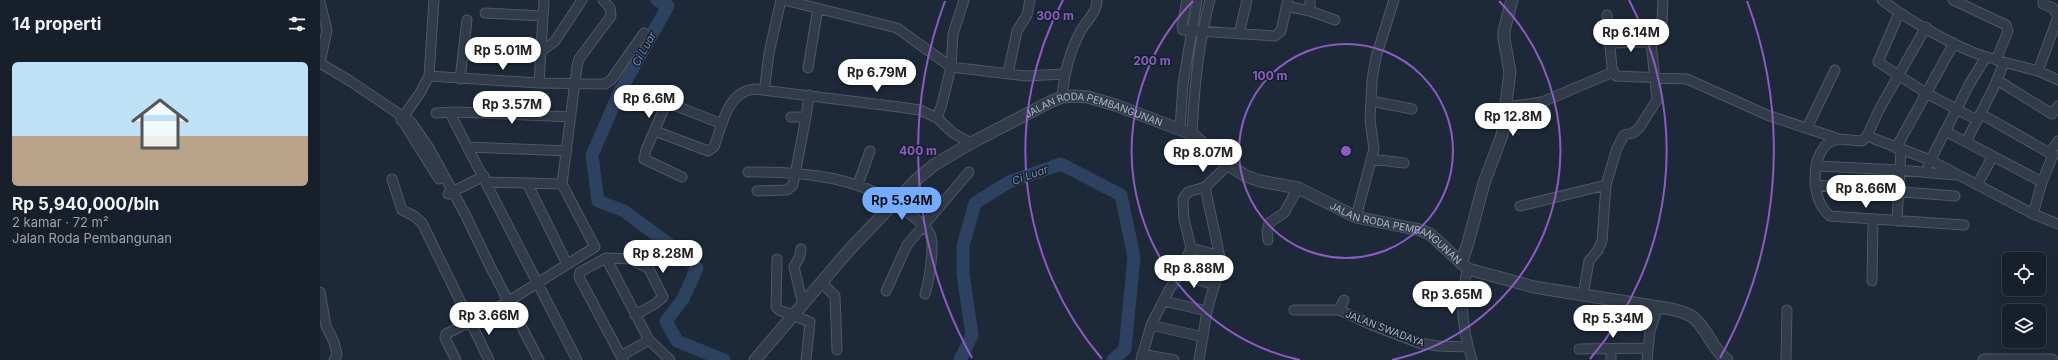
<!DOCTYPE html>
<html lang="id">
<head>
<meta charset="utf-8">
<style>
	body { margin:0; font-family:Inter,sans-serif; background:#232c36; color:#f1f3f6; height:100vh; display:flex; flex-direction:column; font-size:15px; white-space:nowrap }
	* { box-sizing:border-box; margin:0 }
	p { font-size:13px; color:#9ea2a8 }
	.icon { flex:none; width:22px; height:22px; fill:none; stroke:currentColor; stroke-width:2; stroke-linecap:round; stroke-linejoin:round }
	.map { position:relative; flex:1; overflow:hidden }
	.drawer { display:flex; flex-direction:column; background:#161f2a; width:320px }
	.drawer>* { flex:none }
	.tools { position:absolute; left:1682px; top:252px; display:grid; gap:8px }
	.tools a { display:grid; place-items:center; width:44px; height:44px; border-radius:6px; background:#161f2a; box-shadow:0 4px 16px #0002,0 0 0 1px #353d47; font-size:20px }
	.price { position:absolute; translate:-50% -34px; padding:0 9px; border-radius:14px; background:#fff; color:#222; font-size:13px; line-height:26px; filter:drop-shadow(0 1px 2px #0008) }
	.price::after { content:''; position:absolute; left:50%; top:24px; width:12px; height:9px; margin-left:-6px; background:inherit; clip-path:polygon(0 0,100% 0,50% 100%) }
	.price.current { background:#76acff; color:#111 }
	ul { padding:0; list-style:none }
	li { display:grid; align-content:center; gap:8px; height:212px; padding:0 12px }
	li+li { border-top:1px solid #353d47 }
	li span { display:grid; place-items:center; height:124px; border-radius:6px; color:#555 }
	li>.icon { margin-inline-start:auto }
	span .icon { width:72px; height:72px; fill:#fffc; stroke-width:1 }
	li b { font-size:17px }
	h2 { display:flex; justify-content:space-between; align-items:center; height:48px; padding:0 12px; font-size:17px }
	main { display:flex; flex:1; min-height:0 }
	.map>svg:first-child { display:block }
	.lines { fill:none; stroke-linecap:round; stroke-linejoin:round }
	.river { stroke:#2c425f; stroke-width:13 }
	.minor-casing { stroke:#4e5867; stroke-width:11 }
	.tertiary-casing { stroke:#4e5867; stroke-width:13 }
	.minor { stroke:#313b49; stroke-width:9 }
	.tertiary { stroke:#313b49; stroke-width:11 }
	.ring { fill:none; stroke:#8b5cc1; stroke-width:2 }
	.labels { text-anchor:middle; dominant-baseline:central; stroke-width:3; stroke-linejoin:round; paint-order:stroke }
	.street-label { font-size:10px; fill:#aab5c6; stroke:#17202d }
	.water-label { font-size:11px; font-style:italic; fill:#6f8cb2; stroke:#17202d }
	.centre { fill:#8b5cc1; stroke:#17202d; stroke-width:2 }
	.ring-label { font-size:12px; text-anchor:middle; font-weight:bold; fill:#8b5cc1; stroke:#17202d; stroke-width:3; stroke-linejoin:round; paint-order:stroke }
</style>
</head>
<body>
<main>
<section class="drawer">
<h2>14 properti<svg class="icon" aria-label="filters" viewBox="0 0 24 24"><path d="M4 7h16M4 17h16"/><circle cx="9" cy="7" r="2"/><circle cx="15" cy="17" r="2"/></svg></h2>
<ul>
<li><span style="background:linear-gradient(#bfe0f5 60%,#b9a48a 0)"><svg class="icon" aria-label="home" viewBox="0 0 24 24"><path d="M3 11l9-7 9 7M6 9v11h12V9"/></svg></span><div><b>Rp 5,940,000/bln</b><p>2 kamar · 72 m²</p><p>Jalan Roda Pembangunan</p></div></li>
</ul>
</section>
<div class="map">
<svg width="1738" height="360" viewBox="0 0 1738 360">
	<rect width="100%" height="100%" fill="#1d2938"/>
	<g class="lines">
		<!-- river -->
		<path class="river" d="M 337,0 L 348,6 L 300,91 L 272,155 L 278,201 L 304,211 L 361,253 L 377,268 L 363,299 L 346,321 L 357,341 L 404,360
			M 640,360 L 652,335 L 643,274 L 643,246 L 655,203 L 689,182 L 741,164 L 801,195 L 814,257 L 805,349 L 793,360"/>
		<!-- minor casing -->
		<g class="minor-casing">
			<path id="minor" d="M 464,0 L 577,28 L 631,67 L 706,76 L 744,74
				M 644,0 L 633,34 L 631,67 L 622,104 L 617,118 L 633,133 L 651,143
				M 867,0 L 862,26 L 863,30 L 955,36 L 961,31 L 968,0
				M 990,0 L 990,11 L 1015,20
				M 1562,0 C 1586,19 1640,50 1670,58
				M 1633,0 L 1686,25 L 1688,31 L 1676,60 L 1718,71 L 1738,80
				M 1723,0 L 1723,4 L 1733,8 L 1738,16
				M 0,2 L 7,30 L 0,63
				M 966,6 L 990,11
				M 165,13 L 223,16
				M 1579,13 L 1558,62 L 1606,93 L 1657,120
				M 1287,15 L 1292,68 L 1296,76 L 1367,79 L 1447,115 L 1519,139 L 1542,141 L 1547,136 L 1560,108 L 1606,27
				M 919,34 L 927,0
				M 1290,43 L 1331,42
				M 144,46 L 222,51 L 235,41 L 262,0
				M 0,63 L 30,81 L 91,122 L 109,148 L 145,214 L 170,266 L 219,360
				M 488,68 L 498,8
				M 1718,71 L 1738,17
				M 688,73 L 697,31 L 707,15 L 710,0
				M 109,76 L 219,83 L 285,84 L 291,80 L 324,33
				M 140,79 L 147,20
				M 1677,80 L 1732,114 L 1738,106
				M 219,83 L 224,0
				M 445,85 L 449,53 L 461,0
				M 742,97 C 744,74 749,53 760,32 C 766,21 777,13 777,0
				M 1051,101 L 1092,109
				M 1187,107 L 1222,102 L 1293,72
				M 116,113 L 136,112 L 251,117
				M 130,113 L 257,360
				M 1661,114 L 1733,155 L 1722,182 L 1713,214
				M 471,117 L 486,117 L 489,95
				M 81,120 L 100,93 L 109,76 L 114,0
				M 82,120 L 119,179
				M 860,128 L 863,84 L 877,0
				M 1487,128 L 1515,70
				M 335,131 L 388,151 L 394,147 C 402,126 407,92 434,89 L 579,107 L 600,110 L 617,118
				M 1625,131 L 1722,182
				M 872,134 C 874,89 878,44 890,0
				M 1547,136 L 1610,160 L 1713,214 L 1738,224
				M 1519,139 C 1514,141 1508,142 1505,146 C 1490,164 1492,201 1510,216 L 1644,225
				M 1646,142 L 1673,89 L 1684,63
				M 149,147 L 247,151
				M 1576,148 L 1634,43
				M 1730,153 L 1738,141
				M 1051,159 L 1084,163
				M 1608,165 L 1650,83 L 1666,57
				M 1497,166 L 1579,170 L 1635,175
				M 428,172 C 485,171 545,177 590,214 C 597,220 606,226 610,234 C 615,245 609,282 605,294
				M 362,177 L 324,159 L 326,150 L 345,106 L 351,104 L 402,124
				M 72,179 L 82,210 L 94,216 L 102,223 L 169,360
				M 166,182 L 242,184
				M 207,183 L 247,264
				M 538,184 L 550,151
				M 1495,185 L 1635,196
				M 1657,185 L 1673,156
				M 437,191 L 467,190 L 473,185 L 486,117
				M 128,194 L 164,176
				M 1200,206 L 1286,185
				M 1036,217 L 1054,149 L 1050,120 L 1052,80 L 1056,57 L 1074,0
				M 1577,221 L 1581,150
				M 948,240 L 947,231 L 949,223 L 964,213 L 978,188
				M 871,248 L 900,256
				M 481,249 L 480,256 L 474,267 L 483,305
				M 286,258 L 329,340 L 350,360
				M 457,259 L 456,307 L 459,310 L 490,322 L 486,360
				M 1148,269 C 1138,300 1143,330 1152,360
				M 860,274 L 895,285
				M 1552,281 L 1553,220
				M 502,283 L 515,296 L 517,350
				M 566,291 L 587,245 L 649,172
				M 0,292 L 6,326 L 14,342 L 17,355 L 14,360
				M 1263,295 L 1269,261 L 1278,250 L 1282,241 L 1286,185 L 1297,148 L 1304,135 L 1313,133 L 1319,128 L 1337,100 L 1331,42 L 1332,33 L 1342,22 L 1343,0
				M 1024,300 L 1019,310 L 1052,325 L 1099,343 L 1118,346 L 1148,347
				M 844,301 L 887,311
				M 974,310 L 1019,310
				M 831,325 L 883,337
				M 1259,349 L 1327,348
				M 1291,350 L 1291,360
				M 822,354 L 854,360
				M 301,356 L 329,340
				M 136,360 L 125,338 L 126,334 L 184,304 L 275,247 L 242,184 L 257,66 L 259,59 L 291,16 L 290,8 L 283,0
				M 303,360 L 259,277 L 260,272 L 286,258 L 310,259 L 329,269 L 343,297 L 335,304 L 315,315
				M 821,360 L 831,325 L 849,290 L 860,274 L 871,248 L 864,219 L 863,199 L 868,192 L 885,187
				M 879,360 L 887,311 L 901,262 L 885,187 L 908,165
				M 1327,360 L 1330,331 L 1338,307
				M 1466,360 L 1467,310"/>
		</g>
		<!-- tertiary casing -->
		<g class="tertiary-casing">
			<g id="tertiary">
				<path d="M 1141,263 L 1148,243 L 1164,183 L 1182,135 L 1190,72 L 1184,39 L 1184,31 L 1192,0"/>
				<path id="s1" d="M 435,360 L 530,249 L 597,179 L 614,165 L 651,143 L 730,102 L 742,97 L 755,96 L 768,97 L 795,105 L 872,134 L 908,165 L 926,176 L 940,181 L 978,188 L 1036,217 L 1100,230 L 1110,234 L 1148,269 L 1214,287 L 1351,309 C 1359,311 1368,313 1374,318 C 1388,330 1392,349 1407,360"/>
				<path d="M 1664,360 L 1732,360"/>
			</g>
		</g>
		<!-- minor -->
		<use href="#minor" class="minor"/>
		<!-- tertiary -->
		<use href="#tertiary" class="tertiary"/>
	</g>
	<!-- distance rings -->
	<g class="ring">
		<circle cx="1026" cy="151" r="107"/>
		<path d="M980 360A214 214 0 0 1 873 1M1179 1A214 214 0 0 1 1072 360"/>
		<path d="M782 359A321 321 0 0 1 743 0M1309 0A321 321 0 0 1 1270 359"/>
		<path d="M652 358A428 428 0 0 1 625 1M1427 1A428 428 0 0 1 1400 358"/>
	</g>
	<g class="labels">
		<!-- street labels -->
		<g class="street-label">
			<text stroke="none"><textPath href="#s1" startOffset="442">JALAN RODA PEMBANGUNAN</textPath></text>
			<text stroke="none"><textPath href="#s1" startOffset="778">JALAN RODA PEMBANGUNAN</textPath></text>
			<text transform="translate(1065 328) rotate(21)">JALAN SWADAYA</text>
		</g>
		<!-- water labels -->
		<g class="water-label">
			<text transform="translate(324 49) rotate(-61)">Ci Luar</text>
			<text transform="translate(710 175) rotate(-20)">Ci Luar</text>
		</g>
	</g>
	<circle cx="1026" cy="151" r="6" class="centre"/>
	<g class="ring-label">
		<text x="735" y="20">300 m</text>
		<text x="832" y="65">200 m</text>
		<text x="950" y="80">100 m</text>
		<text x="598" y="155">400 m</text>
	</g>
</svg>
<div class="tools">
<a><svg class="icon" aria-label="locate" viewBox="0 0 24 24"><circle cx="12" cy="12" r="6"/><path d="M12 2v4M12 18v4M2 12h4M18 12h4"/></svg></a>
<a><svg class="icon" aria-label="layers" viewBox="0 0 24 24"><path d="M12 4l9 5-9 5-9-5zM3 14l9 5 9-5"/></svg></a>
</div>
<b class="price" style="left:1311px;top:53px">Rp 6.14M</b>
<b class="price" style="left:183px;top:71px">Rp 5.01M</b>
<b class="price" style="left:557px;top:93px">Rp 6.79M</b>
<b class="price" style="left:329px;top:119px">Rp 6.6M</b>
<b class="price" style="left:192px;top:125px">Rp 3.57M</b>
<b class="price" style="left:1193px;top:137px">Rp 12.8M</b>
<b class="price" style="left:883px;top:173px">Rp 8.07M</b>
<b class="price" style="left:1546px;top:209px">Rp 8.66M</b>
<b class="price current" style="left:582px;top:221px">Rp 5.94M</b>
<b class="price" style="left:343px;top:274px">Rp 8.28M</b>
<b class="price" style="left:874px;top:289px">Rp 8.88M</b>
<b class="price" style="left:1132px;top:315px">Rp 3.65M</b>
<b class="price" style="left:169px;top:336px">Rp 3.66M</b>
<b class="price" style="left:1293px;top:339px">Rp 5.34M</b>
</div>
</main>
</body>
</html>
